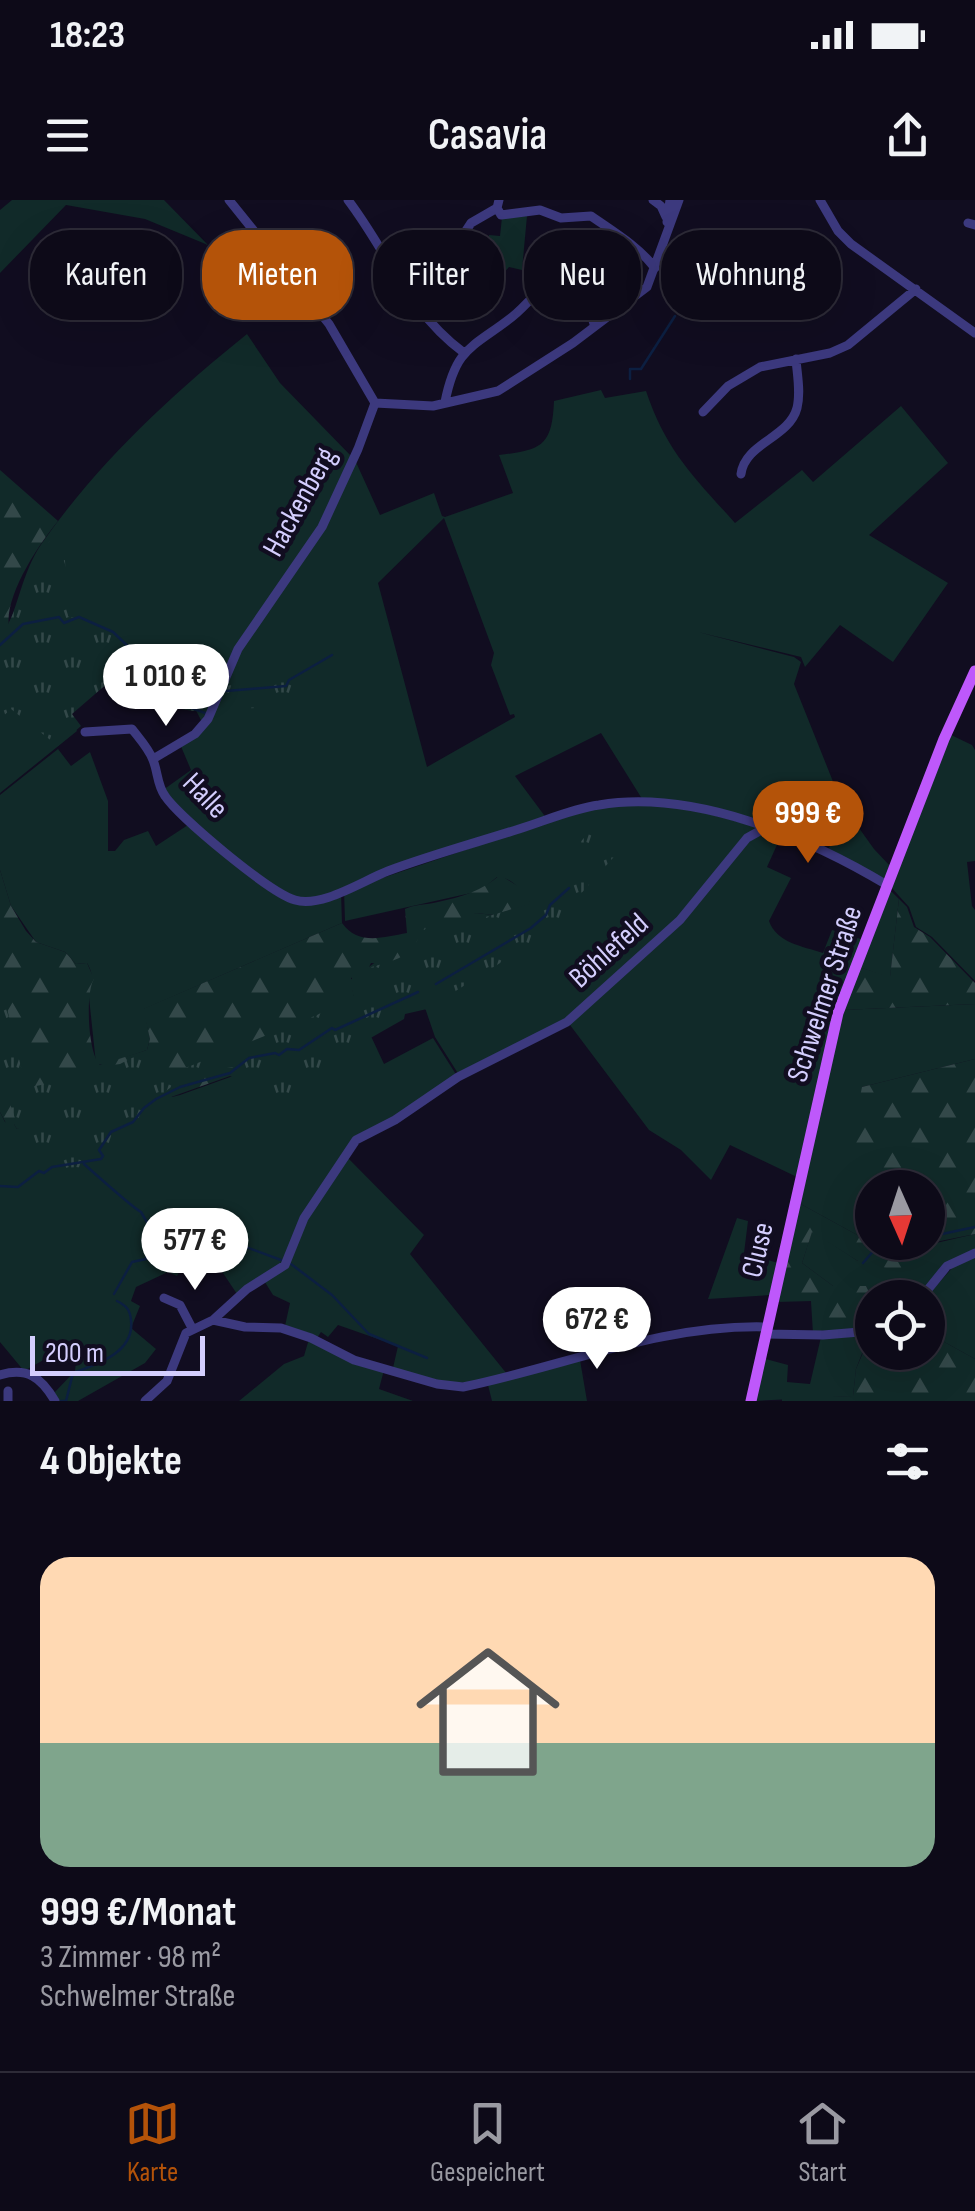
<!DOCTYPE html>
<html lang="de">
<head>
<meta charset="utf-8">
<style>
	body { margin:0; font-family:"Sofia Sans Condensed",sans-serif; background:#161321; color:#f1f3f6; height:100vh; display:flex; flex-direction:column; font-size:38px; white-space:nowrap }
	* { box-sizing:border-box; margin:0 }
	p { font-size:32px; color:#9a9aa2 }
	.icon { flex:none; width:55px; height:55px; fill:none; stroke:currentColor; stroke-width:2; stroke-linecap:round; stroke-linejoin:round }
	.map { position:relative; height:1201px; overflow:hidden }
	.drawer { display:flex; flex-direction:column; background:#0d0a18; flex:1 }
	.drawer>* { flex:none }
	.top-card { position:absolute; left:30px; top:30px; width:915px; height:90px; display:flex; gap:20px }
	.needle { width:65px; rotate:177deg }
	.tools { position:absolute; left:855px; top:970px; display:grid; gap:20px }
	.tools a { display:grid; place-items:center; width:90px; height:90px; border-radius:50%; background:#0d0a18; box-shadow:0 10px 40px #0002,0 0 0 2px #2d2b37; font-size:50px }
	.scale { position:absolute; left:30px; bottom:25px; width:175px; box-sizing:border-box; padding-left:10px; border:5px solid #d4cefe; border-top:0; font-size:28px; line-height:35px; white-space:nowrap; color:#d4cefe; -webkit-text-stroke:8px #110d20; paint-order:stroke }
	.price { position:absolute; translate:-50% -85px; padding:0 22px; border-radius:35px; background:#fff; color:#222; font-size:32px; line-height:65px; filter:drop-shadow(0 2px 5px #0008) }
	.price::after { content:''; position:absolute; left:50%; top:60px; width:30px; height:22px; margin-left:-15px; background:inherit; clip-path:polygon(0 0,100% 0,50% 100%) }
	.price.current { background:#b45309; color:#fff }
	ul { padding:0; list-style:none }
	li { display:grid; align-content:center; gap:20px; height:530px; padding:0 40px }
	li span { display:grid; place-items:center; height:310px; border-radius:30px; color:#555 }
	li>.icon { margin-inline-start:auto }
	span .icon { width:180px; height:180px; fill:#fffc; stroke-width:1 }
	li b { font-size:42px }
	h2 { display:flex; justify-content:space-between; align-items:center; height:120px; padding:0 40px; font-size:42px }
	.chip { padding:0 35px; border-radius:40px; background:#0d0a18; box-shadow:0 10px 40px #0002,0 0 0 2px #2d2b37; font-size:35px; line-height:90px }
	.chip.current { background:#b45309; color:#fff }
	.status { display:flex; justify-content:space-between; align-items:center; height:70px; padding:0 50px; background:#0d0a18; direction:ltr }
	.status svg { height:28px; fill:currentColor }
	header { display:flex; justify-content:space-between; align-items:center; height:130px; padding:0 40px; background:#0d0a18; font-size:45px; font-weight:600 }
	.tabs { display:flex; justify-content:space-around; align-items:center; height:140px; border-top:2px solid #2d2b37; background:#0d0a18; font-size:28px; color:#9a9aa2 }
	.tabs a { display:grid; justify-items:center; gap:5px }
	.tabs .current { color:#b45309 }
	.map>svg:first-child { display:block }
	.grass { fill:#112a29; fill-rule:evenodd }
	.forest { fill:url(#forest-firs) }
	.park { fill:url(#park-tufts) }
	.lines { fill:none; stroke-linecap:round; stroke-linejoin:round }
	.stream { stroke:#0c1f41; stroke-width:2.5 }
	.minor { stroke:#3c397e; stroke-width:9 }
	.major { stroke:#be58fb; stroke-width:11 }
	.labels { text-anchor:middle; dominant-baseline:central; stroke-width:9; stroke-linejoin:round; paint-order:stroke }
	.street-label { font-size:30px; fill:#d4cefe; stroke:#110d20 }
</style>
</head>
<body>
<div class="status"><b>18:23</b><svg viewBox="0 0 49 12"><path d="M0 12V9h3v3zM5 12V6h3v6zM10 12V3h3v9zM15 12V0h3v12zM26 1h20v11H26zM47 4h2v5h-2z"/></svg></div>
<header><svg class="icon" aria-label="menu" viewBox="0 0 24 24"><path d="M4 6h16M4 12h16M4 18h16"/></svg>Casavia<svg class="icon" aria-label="share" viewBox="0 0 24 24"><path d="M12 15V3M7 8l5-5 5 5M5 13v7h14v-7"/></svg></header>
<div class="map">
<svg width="975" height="1201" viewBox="0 0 975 1201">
	<defs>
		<pattern id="forest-firs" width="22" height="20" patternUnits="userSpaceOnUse" patternTransform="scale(2.5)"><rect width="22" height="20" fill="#112a29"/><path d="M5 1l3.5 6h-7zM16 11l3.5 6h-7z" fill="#334849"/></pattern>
		<pattern id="park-tufts" width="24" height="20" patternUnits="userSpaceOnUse" patternTransform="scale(2.5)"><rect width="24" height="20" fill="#112a29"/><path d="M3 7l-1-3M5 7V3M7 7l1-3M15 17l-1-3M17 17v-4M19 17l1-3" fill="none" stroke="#334849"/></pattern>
	</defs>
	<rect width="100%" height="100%" fill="#110d20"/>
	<!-- grass -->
	<path class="grass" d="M 12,0 L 164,0 L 208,45 L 145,19 L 66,5 L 0,73 L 0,10 Z
		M 527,16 L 522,70 L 509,67 L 481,99 L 454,82 L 460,59 L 482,64 L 489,35 L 500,36 L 502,17 Z
		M 247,134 L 280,183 L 352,257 L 325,317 L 263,408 L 203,524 L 183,485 L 173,487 L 152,457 C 122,474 94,491 69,515 L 77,531 L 0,593 L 0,442 C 18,412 21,373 42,343 C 99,262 171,195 247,134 Z
		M 601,190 L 605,198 L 646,191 C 666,251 694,277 735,323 L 802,270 L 813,282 L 901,206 L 948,263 L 869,335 L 948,383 L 893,462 L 840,425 L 805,467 L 801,457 L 698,432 L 794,457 L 801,462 L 794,484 L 844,609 L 844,617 L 824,648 L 755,622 L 644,602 L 601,533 L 515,576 L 547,619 L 323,698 C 315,699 306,701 299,699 C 259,686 191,622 163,590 L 191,570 L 180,544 L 199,532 L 230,467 L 315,341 L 355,260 L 380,315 L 434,293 L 442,316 L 445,317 L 513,293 L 499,255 C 542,250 552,246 554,201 ZM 444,318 L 494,453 L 491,465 L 510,515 L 514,514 L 515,517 L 427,567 L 378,383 Z
		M 949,534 L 972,545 L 975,550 L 975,661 L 967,662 L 972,706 L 975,710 L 975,781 L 932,737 L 916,727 L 909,707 L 890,686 Z
		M 58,549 L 71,566 L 90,552 L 108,601 L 108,651 L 115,651 L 124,640 L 148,631 L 156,646 L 191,623 L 242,666 L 302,703 L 341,692 L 342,723 L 144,809 L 150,839 L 147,850 L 104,865 L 96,864 L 88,788 C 94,780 92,771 87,763 L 76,764 L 65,752 L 36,742 L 11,706 L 0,670 L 0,595 Z
		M 640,604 L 694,610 L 761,628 L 748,639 L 763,629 L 781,636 L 767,667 L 791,678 L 769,721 C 777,743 802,746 823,753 L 832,730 L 864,740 L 797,977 L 730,945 L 711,980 L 681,950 L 649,930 L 567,821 L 459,875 L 435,837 L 423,802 L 370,834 L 384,864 L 433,838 L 457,876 L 401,915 L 361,935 L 345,955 L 424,1035 L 410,1054 L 507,1174 C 459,1190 440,1181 393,1168 L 398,1146 L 338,1125 L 328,1137 L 321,1132 L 317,1138 L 285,1126 L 290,1103 L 273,1095 L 263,1079 L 237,1094 L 219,1067 L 194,1062 L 184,1064 L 177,1076 L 168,1072 L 136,1087 L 131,1101 L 140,1106 L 131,1128 L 156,1149 L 145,1163 L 78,1201 L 58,1201 L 54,1193 L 75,1171 L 77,1152 L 63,1149 L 24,1171 L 0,1142 L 0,912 L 5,922 L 14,924 L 17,929 L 161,883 L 172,897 L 180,895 L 244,872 L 358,819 L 350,780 L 426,727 L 476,713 L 494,715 L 531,704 C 522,693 514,677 497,677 L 480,691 L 345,721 L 344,691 L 586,609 Z
		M 849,614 L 874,649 L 891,667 L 887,683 L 827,651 Z
		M 889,689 L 899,699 L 890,778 L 859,767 Z
		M 975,804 L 975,859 L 862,887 L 887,951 L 878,987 L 872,988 L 872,1008 L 865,1036 L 859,1036 L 797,1002 L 842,810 Z
		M 737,1018 L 748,1021 L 744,1053 L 778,1063 L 771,1095 L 708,1099 Z
		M 812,1031 L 858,1061 L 975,1034 L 975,1052 L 959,1058 L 919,1097 L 872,1098 L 866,1086 L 833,1086 L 802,1063 Z
		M 975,1056 L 975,1159 L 928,1133 L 928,1098 L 925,1098 L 955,1065 Z
		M 870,1133 L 856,1169 L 853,1196 L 754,1201 L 762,1158 L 788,1165 L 787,1182 L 810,1184 L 821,1137 Z
		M 309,1139 L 384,1170 L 379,1189 L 413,1201 L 239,1201 L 284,1164 L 304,1156 Z
		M 580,1160 L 587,1201 L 492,1201 L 488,1185 Z"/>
	<!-- forest -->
	<path class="forest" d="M 0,270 L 58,321 C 39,344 4,396 9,427 L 0,442 Z
		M 0,670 L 11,706 L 26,731 L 36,742 L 65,752 L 76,764 L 87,763 L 94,779 C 85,792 88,854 100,865 L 147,850 L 150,839 L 143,809 L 342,723 C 358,746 384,737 407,733 L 405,709 C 415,704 426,705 438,702 C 461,697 482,691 500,675 L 524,690 L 531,704 L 494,715 L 476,713 L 444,730 L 439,725 L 426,728 L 412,755 L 384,764 L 371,763 L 368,769 L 351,778 L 355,807 L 244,872 L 240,880 L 230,876 L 171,897 L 160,883 L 17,929 L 14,924 L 7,925 L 0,912 Z
		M 899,699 L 907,707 L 914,727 L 930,737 L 975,783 L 975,804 L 842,810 L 859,767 L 890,777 Z
		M 975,859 L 975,1034 L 940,1041 L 917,1050 L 902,1072 L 858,1061 L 812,1032 L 802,1063 L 833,1086 L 866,1086 L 872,1098 L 872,1129 L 813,1133 L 811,1101 L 775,1102 L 797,1002 L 859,1036 L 866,1036 L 872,1008 L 872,1042 L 928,1042 L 928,988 L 878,987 L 886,952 L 850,947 L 862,887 Z
		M 872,1132 L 872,1152 L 928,1152 L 928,1133 L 975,1159 L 975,1201 L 782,1201 L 782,1198 L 853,1196 L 856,1169 Z"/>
	<!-- park -->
	<path class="park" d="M 63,324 L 68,416 L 117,431 L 176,484 L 215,489 L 289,470 L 318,471 L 326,474 L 332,487 L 330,495 L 321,505 L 192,511 L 177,508 L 124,469 L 72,514 L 81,526 L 58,546 L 11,509 L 0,519 L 0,435 L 7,427 L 38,357 Z
		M 617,620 L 628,627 L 629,640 L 543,736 L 427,809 L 405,814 L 404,819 L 330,861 L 281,900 L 232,867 C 212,871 187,876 170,888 C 159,896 169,892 159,901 C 141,918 120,931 116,958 L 87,972 L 85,967 L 48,969 L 35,959 L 22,939 L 6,892 L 0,867 L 0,779 L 26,888 L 91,875 L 91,868 L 120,864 L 155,846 L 163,877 L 317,815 L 355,795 L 351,773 C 378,763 415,763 420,731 L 469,716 L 482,718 L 529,704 L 593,627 Z"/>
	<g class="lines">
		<!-- stream -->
		<path class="stream" d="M 630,179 L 630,169 L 641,169 L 675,116
			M 0,445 L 23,424 L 59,417 L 64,423 L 79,417 L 113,432 L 137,455
			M 226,491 L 286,486 L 289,480 L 332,455
			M 168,493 L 181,504 L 205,513
			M 436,784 L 531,728 L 546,715 L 550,705 L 569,688
			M 84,964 C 93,972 133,1008 141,1012 L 148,1024 L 211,1034 L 281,1060
			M 0,986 L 18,987 L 39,971 L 44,973 L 52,967 L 101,959 L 103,956 L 99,950 L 111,932 L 133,922 L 144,908 L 156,899 L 180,887 L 230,873 L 249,858 L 275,853 L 279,855 L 287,849 L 299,850 L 332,828 L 335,830 L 418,792
			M 928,1037 L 975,1027
			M 863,1063 L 881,1042
			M 291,1064 L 332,1095 L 369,1134 L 427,1158
			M 114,1094 L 132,1062 L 146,1059 L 151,1028
			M 61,1201 L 66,1201 L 73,1173 C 98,1164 135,1152 131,1120 C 130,1110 127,1106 117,1101"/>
		<!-- minor -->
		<path class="minor" d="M 229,0 L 329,124 L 375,203
			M 348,0 C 389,54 407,110 463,152
			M 653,0 L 661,6 L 666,17
			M 820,0 L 838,31 L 851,44 L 975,133
			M 497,8 L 501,15 L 540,10 L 561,18 L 591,16 C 614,32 639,47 655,68
			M 667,22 L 670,0
			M 968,23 L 975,25
			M 456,46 L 471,23 L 497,8 L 499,0
			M 445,202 C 456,147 472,148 512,117 C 527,105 538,90 552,77 L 567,77 L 583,85 L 594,124
			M 375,203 L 433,206 L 498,191 L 573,143 L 647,87 L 679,0
			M 703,212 L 728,186 L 760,167 L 830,153 L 848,145 L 916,89
			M 741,274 C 745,243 789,238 797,208 C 801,192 797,174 796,159
			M 85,532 L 132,529 C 139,538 149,549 153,560 C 158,572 157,585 165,596 C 180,618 270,693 295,700 C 322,708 362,681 388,671 C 431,655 475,643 519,629 C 545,621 571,609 599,605 C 694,589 807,637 887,685
			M 153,559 L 195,534 L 208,519 L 238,449 L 322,327 L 358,249 L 375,203
			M 164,1098 L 180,1105 L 192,1128
			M 921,1098 L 947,1066 L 975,1053
			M 213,1120 L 247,1089 L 285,1065 L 304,1018 L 356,940 L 395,920 L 458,877 L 567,822 L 680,720 L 747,638 L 765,628
			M 765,1134 L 823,1135 L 872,1131
			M 0,1175 C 27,1167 41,1177 55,1201
			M 8,1201 L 8,1191
			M 145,1201 L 167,1181 L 186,1133 L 213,1120 L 245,1127 L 281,1128 L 311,1138 L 354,1160 L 437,1184 L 463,1187 C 565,1166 661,1124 767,1127"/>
		<!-- major -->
		<path class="major" d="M 751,1201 L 838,813 L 944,539 L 975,471"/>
	</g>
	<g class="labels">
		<!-- street labels -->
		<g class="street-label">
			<text transform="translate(300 302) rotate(-61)">Hackenberg</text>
			<text transform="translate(205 596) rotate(46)">Halle</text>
			<text transform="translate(609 751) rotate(-42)">Böhlefeld</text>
			<text transform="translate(825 794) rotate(-72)">Schwelmer Straße</text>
			<text transform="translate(758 1050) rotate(-77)">Cluse</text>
		</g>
	</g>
</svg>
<div class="tools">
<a><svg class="needle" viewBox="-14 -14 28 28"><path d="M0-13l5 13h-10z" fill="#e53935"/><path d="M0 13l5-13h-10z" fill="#9a9aa2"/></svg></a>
<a><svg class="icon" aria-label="locate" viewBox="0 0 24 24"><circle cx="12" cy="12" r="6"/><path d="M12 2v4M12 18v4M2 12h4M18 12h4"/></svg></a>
</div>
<div class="scale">200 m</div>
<b class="price" style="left:166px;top:529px">1 010 €</b>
<b class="price current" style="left:808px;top:666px">999 €</b>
<b class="price" style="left:195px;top:1093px">577 €</b>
<b class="price" style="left:597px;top:1172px">672 €</b>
<div class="top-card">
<a class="chip">Kaufen</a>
<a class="chip current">Mieten</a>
<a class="chip">Filter</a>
<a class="chip">Neu</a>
<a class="chip">Wohnung</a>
</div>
</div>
<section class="drawer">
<h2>4 Objekte<svg class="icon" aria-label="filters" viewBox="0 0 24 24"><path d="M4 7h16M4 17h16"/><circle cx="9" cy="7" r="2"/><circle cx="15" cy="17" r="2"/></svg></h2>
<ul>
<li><span style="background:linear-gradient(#ffd9b3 60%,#7fa58c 0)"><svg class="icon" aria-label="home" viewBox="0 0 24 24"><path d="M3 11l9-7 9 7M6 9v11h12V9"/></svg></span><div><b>999 €/Monat</b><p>3 Zimmer · 98 m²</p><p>Schwelmer Straße</p></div></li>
</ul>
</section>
<nav class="tabs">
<a class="current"><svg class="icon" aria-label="map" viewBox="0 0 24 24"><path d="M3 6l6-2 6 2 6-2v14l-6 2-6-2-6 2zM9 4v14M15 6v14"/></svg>Karte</a>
<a><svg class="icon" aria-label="saved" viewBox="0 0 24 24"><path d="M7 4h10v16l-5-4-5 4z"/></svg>Gespeichert</a>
<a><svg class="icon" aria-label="home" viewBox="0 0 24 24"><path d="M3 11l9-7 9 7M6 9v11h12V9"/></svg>Start</a>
</nav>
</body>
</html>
